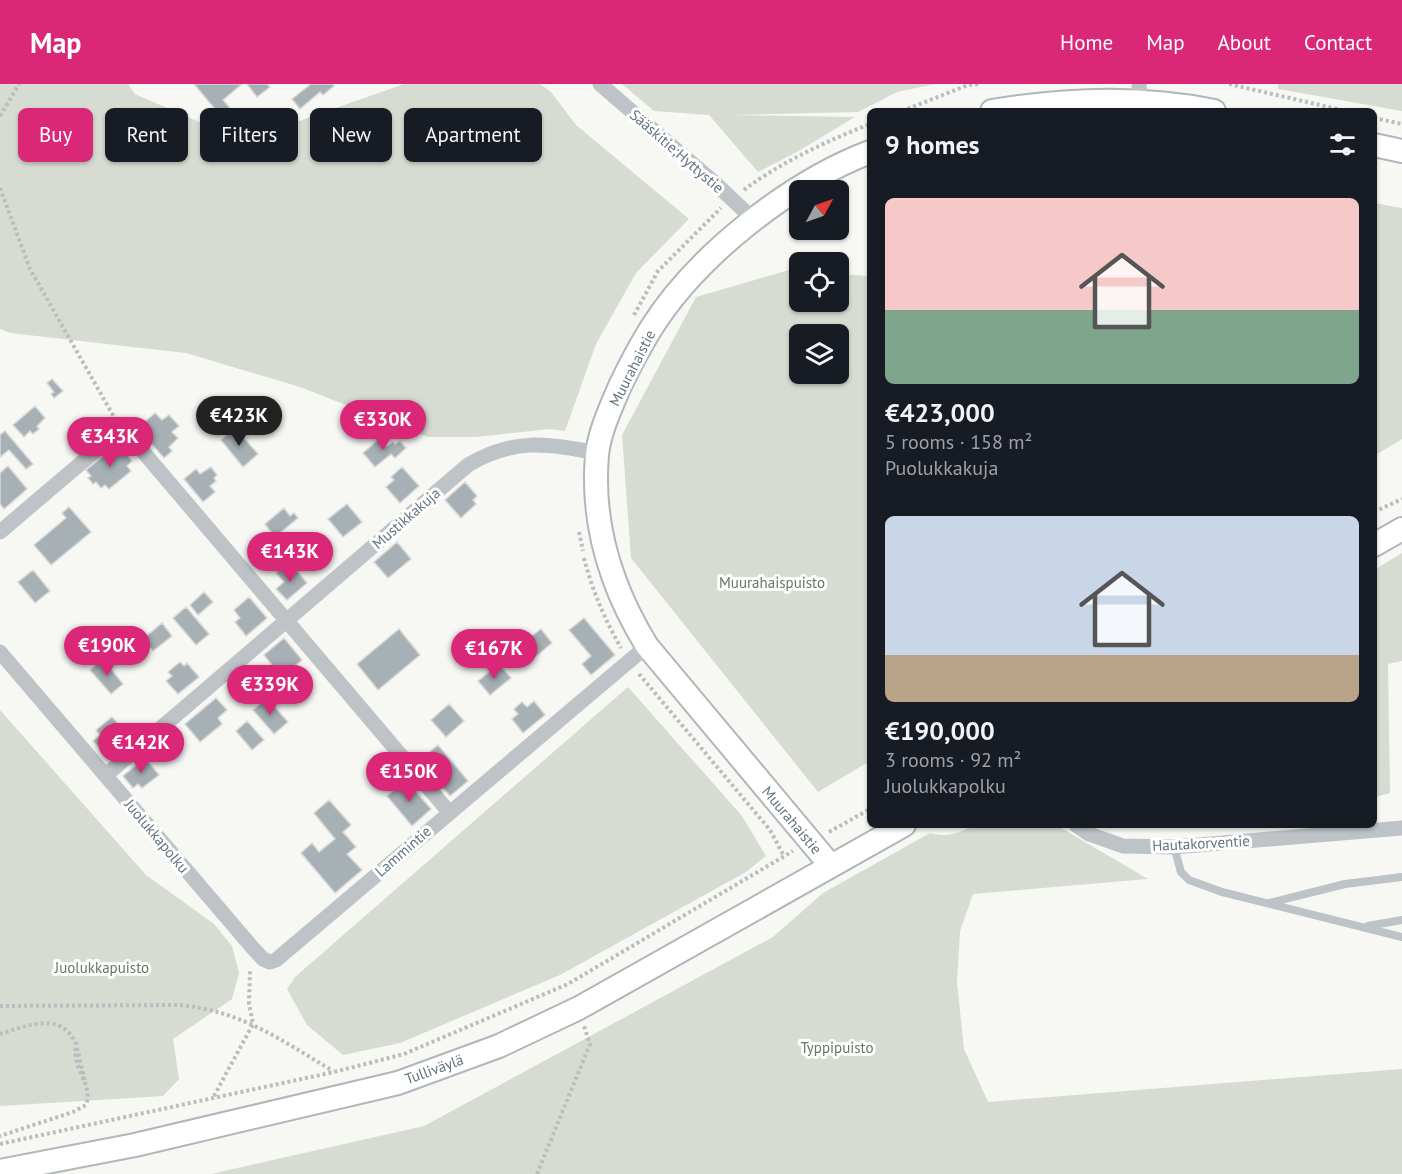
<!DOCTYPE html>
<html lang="en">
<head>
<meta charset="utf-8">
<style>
	body { margin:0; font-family:"PT Sans",sans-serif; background:#242831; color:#f1f3f6; height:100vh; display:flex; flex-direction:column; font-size:22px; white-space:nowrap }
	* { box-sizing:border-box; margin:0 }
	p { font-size:20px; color:#9ea1a6 }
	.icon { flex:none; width:33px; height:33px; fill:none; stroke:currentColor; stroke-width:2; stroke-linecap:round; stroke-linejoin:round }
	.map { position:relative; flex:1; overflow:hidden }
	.drawer { position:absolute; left:867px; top:24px; width:510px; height:720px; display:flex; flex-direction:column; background:#171b24; border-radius:9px; box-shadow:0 2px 4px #0004 }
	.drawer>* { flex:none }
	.top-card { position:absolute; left:18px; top:24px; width:570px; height:54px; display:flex; gap:12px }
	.needle { width:39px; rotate:50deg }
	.tools { position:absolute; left:789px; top:96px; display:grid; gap:12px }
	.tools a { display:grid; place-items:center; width:60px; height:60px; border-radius:9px; background:#171b24; box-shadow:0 2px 4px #0004; font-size:30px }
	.price { position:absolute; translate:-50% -51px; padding:0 14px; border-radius:21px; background:#db2777; color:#fff; font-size:20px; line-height:39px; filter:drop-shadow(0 2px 3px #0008) }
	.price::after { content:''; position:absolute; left:50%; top:36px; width:18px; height:14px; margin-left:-9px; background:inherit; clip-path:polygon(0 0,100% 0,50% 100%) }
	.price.selected { background:#222; color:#fff }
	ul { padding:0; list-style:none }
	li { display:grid; align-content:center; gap:12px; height:318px; padding:0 18px }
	li span { display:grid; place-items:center; height:186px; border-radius:9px; color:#555 }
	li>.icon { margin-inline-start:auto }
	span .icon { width:108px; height:108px; fill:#fffc; stroke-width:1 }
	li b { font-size:26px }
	h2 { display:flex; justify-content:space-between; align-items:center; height:72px; padding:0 18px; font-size:26px }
	.tag { padding:0 21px; border-radius:9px; background:#171b24; box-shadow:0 2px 4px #0004; font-size:21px; line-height:54px }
	.tag.selected { background:#db2777; color:#fff }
	header { display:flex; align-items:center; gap:36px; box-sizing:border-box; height:84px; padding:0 30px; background:#db2777; color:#fff }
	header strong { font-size:28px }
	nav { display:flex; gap:33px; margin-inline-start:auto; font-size:21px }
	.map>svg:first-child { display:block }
	.green { fill:#d7dcd3; fill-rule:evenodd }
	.building { fill:#a7b1b5; stroke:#d8d8d6; stroke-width:1.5 }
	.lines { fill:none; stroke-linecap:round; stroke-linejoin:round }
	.secondary-casing { stroke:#b0b7ba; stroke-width:26 }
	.path { stroke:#babdbf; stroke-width:4; stroke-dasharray:3 3; stroke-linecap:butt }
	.lane { stroke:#bdc3c6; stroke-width:8 }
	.street { stroke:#bdc3c6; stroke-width:15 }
	.secondary { stroke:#fff; stroke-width:22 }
	.labels { text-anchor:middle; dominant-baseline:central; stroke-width:6; stroke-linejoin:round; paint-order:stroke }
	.street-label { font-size:15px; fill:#62757e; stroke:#fff }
	.park-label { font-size:15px; fill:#677761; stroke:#fff }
</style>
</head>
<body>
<header>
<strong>Map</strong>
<nav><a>Home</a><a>Map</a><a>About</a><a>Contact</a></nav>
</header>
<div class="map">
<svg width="1402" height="1090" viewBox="0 0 1402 1090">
	<rect width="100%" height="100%" fill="#f7f7f4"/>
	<!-- green -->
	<path class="green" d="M 0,0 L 128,0 L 135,10 L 243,57 L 404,0 L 540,0 L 551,8 L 576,41 L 689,135 L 636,189 L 596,260 L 565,347 L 550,345 L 476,353 L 428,353 L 300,303 L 186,269 L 10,249 L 0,245 Z
		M 622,0 L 935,0 L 897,8 L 858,28 L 733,31 L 855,33 L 797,68 L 758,88 L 709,31 L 654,27 Z
		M 1278,0 L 1402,0 L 1402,27 L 1278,5 Z
		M 1374,119 L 1402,124 L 1402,355 L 1374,372 Z
		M 789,186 L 799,187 L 800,218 L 838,218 L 839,190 L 870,192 L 870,677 L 818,708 L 631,474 L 622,351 L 696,213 ZM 838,250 L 838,290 L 800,290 L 800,250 Z
		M 1402,469 L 1402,577 L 1388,580 L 1390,709 L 1375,713 L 1374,486 Z
		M 628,603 L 742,732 L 766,772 L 746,788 L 560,891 L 400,959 L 343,971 L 307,941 L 287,905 L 295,893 Z
		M 0,626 L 146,791 L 214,840 L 232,862 L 239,889 L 232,915 L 173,955 L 179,995 L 163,1012 L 0,1022 Z
		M 975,741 L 1056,741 L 1148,795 L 973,810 L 960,847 L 957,898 L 964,965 L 988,1018 L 1402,985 L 1402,1090 L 211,1090 L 424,1042 L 773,853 L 823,809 L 930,749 C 948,754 959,749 975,741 Z"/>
	<!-- building -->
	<path class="building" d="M 194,0 L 242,0 L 223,16 L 235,30 L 226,38 Z
		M 247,0 L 267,0 L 270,3 L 257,13 Z
		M 311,0 L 332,0 L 334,2 L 323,11 L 320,8 L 300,25 L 292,15 Z
		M 52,295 L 63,307 L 54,314 L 51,310 L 54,308 L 47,299 Z
		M 220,314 L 232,327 L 212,344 L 200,331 Z
		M 35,322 L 45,334 L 37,342 L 39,345 L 33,350 L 30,347 L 24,353 L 13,341 Z
		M 155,329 L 162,336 L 169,331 L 179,342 L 172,348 L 178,354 L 169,363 L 172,367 L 164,374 L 138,344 Z
		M 235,344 L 258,370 L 243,383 L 221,356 Z
		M 5,347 L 33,380 L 26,385 L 9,366 L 0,373 L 0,351 Z
		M 380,354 L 387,362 L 393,358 L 395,360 L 400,357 L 406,364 L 395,374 L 391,370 L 375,383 L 363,369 Z
		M 118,360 L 132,377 L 127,382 L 131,387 L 109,405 L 105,401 L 101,404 L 96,398 L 93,400 L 88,394 L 91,392 L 86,386 Z
		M 8,382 L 27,405 L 4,425 L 0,420 L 0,389 Z
		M 211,383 L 217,391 L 214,394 L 216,397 L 210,402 L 215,408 L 203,418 L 184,395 L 196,385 L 200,390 Z
		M 402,383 L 419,402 L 400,419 L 386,403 L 394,396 L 391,393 Z
		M 465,398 L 477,412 L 473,416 L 476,420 L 461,434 L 445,416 Z
		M 347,420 L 362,438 L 343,453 L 328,435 Z
		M 69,423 L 91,448 L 51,481 L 34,461 L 66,434 L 62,429 Z
		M 284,424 L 290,432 L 294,429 L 298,434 L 275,453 L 265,440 Z
		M 397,458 L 411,475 L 388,494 L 374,478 Z
		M 283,482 L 291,492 L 297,487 L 307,499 L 287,516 L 276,505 L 284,498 L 276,489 Z
		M 33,486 L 50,507 L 35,519 L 18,498 Z
		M 204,508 L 213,518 L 198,531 L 190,521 Z
		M 249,513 L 267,534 L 246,552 L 235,538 L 240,534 L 234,526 Z
		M 186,523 L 209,550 L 196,561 L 173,534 Z
		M 584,534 L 615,571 L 591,591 L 582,580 L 591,572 L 569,546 Z
		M 162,539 L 172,552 L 153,567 L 143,555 Z
		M 399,545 L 420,571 L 378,606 L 357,580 Z
		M 541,545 L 552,559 L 535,573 L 524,558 Z
		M 284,554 L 302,576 L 284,591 L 278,584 L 276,586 L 264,571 Z
		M 103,575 L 123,600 L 111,610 L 90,586 Z
		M 180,578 L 184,582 L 187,579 L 199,593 L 178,610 L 166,597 L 172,592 L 168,588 Z
		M 499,580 L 511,594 L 490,611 L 478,597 Z
		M 216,614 L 227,626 L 218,634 L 222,640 L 200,658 L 185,640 Z
		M 267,614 L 288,638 L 274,650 L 253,626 Z
		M 534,617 L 545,631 L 523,649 L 512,635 L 518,630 L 514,625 L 522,618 L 527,623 Z
		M 449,620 L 464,637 L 446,653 L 431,636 Z
		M 112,633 L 129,652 L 106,672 L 93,657 L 100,651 L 96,646 Z
		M 247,637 L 264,656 L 252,666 L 236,647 Z
		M 438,661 L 468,697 L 450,712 L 420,676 Z
		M 145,674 L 159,691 L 142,704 L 138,700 L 133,704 L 123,692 Z
		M 406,696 L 431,725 L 412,742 L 387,712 Z
		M 329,716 L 351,741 L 343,748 L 356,763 L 347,770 L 362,786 L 335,809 L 301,769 L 312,759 L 319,768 L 335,755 L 314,729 Z"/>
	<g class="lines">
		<!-- secondary casing -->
		<g class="secondary-casing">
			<path id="secondary" d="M 992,27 C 1064,15 1142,12 1214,27
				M 1374,61 L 1402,67
				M 1374,461 L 1402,445
				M 831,782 L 647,562 C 612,505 591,440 597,371 C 599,349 611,323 620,302 C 629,283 639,264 650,246 C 696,172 789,99 870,68
				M 0,1087 L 135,1061 L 398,999 L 499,962 L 579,924 L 904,741"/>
		</g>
		<!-- path -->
		<path class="path" d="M 1229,0 L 1346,27
			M 902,27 L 968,1 L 980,0
			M 0,32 L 19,0
			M 1374,34 L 1402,40
			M 0,104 L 30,185 L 114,333
			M 744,106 C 781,78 827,57 870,40
			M 634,231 L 658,187 L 721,124
			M 1374,428 L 1402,415
			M 579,448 L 583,467
			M 584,474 C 592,506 605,536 621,564
			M 639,590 L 770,746 L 784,772
			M 829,748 L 870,725
			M 0,922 L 179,921 C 242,927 281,956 333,987
			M 0,950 C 27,942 61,926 76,960 C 71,986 94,999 86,1021 L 73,1028 L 0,1052
			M 77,964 L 85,997
			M 214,1012 L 253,940 L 249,920 L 250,886
			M 0,1060 L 334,988 L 404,970 L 568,900 L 793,767
			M 537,1090 L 590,960 L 584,942"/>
		<!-- lane -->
		<path class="lane" d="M 1174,763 L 1181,788 L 1189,796 L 1222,808 L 1402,853
			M 1269,819 L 1345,800 L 1402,793
			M 1368,842 L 1402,836"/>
		<!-- street -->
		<path class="street" d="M 600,0 L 717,101 L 753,135
			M 1139,0 L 1141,17
			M 0,448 L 121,345 L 128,350 L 449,728
			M 0,568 L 251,862 L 263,875 L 270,878 L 276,876 L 647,562
			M 106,691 L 468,381 C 513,354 548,359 597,369
			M 1076,741 L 1089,750 L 1123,762 L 1174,763 L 1402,744"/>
		<!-- secondary -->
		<use href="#secondary" class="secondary"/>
	</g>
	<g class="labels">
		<!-- street labels -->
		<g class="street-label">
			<text transform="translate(677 67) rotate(41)">Sääskitie;Hyttystie</text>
			<text transform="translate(632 284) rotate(-63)">Muurahaistie</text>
			<text transform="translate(406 434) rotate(-41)">Mustikkakuja</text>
			<text transform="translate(792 736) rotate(50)">Muurahaistie</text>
			<text transform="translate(157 752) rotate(50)">Juolukkapolku</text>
			<text transform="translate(1201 759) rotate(-3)">Hautakorventie</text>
			<text transform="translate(403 767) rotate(-41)">Lammintie</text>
			<text transform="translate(434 985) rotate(-20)">Tulliväylä</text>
		</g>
		<!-- park labels -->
		<g class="park-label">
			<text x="772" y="498">Muurahaispuisto</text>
			<text x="102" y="883">Juolukkapuisto</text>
			<text x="837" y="963">Typpipuisto</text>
		</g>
	</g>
</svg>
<div class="tools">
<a><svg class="needle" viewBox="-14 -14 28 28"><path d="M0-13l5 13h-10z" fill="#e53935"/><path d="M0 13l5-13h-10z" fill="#9ea1a6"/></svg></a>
<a><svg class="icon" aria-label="locate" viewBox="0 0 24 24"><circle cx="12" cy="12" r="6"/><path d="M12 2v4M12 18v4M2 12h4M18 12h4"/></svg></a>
<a><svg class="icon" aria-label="layers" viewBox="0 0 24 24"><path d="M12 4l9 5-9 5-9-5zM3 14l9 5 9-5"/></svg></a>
</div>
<b class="price selected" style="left:239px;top:363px">€423K</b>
<b class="price" style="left:383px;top:367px">€330K</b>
<b class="price" style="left:110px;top:384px">€343K</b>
<b class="price" style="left:290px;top:499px">€143K</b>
<b class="price" style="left:107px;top:593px">€190K</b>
<b class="price" style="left:494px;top:596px">€167K</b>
<b class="price" style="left:270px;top:632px">€339K</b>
<b class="price" style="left:141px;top:690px">€142K</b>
<b class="price" style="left:409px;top:719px">€150K</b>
<div class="top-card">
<a class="tag selected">Buy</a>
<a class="tag">Rent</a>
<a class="tag">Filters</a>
<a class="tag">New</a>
<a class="tag">Apartment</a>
</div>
<section class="drawer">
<h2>9 homes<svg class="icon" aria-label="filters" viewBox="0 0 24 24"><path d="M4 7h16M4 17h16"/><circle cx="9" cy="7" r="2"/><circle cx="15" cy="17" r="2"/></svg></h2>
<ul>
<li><span style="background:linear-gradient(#f6c9c9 60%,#7fa58c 0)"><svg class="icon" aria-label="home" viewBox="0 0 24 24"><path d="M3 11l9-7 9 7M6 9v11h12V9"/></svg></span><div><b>€423,000</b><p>5 rooms · 158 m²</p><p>Puolukkakuja</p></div></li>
<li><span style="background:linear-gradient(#c9d6e8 75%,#b9a48a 0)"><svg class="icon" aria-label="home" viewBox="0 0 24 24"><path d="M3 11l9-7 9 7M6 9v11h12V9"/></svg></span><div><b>€190,000</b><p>3 rooms · 92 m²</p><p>Juolukkapolku</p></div></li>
</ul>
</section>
</div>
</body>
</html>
